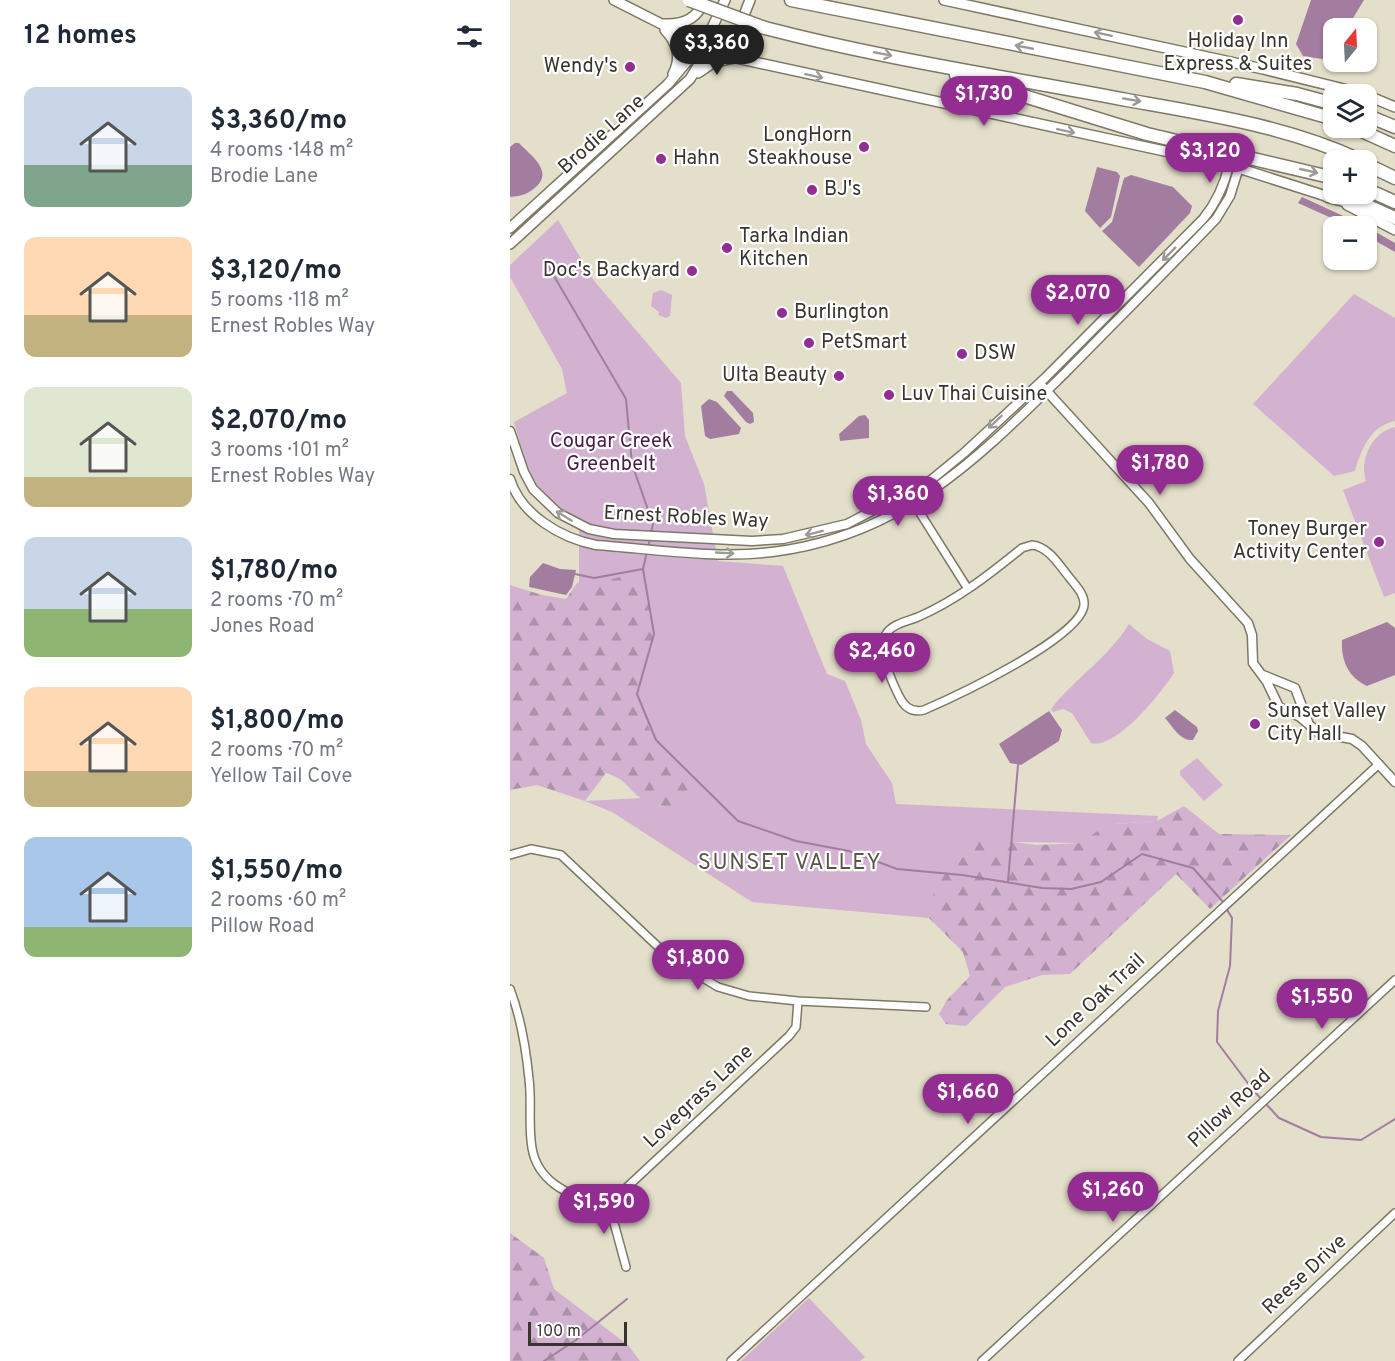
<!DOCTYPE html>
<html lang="en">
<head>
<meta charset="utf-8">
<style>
	body { margin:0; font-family:Overpass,sans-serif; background:#f6f6f7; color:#1f2937; height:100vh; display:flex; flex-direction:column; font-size:22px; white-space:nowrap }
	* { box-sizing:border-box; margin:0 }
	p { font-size:20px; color:#747a83 }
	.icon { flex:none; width:33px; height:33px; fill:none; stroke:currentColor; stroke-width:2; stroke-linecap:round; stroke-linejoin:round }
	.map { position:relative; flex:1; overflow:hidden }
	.side { display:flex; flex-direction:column; background:#fff; width:510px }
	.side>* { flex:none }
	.needle { width:39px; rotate:18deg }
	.tools { position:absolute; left:813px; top:18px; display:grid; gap:12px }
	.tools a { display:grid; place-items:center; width:54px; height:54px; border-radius:12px; background:#fff; box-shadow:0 2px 4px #0004; font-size:30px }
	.scale { position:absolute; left:18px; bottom:15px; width:99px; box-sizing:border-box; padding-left:6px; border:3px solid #37352d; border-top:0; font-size:16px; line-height:21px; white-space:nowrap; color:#37352d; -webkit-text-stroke:4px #fff; paint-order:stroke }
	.price { position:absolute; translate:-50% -51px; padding:0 14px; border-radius:21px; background:#942d92; color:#fff; font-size:20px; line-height:39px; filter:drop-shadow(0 2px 3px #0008) }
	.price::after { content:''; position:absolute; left:50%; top:36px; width:18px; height:14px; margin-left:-9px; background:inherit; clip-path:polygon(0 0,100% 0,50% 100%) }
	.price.current { background:#222; color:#fff }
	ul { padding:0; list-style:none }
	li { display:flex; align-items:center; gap:18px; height:150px; padding:0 24px }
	li span { display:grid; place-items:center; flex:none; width:168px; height:120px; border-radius:12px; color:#555 }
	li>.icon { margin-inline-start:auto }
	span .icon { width:72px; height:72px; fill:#fffc; stroke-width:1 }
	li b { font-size:26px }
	h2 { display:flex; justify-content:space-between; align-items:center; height:72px; padding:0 24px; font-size:26px }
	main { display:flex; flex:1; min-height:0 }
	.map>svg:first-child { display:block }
	.green { fill:#d2b2d0 }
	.forest { fill:url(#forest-firs) }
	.water { fill:#a37da0 }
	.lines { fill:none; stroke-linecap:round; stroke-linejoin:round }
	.stream { stroke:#a37da0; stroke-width:2 }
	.minor-casing { stroke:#7d7966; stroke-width:10 }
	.tertiary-casing { stroke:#7d7966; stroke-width:11 }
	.secondary-casing { stroke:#7d7966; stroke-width:12 }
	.motorway-casing { stroke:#7d7966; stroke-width:15 }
	.minor { stroke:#fff; stroke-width:7 }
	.tertiary { stroke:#fff; stroke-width:8 }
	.secondary { stroke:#fff; stroke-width:9 }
	.motorway { stroke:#fff; stroke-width:12 }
	.motorway-bridge-casing { stroke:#7d7966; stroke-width:15; stroke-linecap:butt }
	.motorway-bridge { stroke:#fff; stroke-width:12 }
	.oneway { stroke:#9b9a96 }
	.poi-dot { fill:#942d92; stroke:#fff; stroke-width:2 }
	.labels { text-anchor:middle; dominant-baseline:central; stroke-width:4.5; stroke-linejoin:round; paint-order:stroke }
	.poi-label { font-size:20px; fill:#37352d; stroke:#fff; text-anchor:start }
	.street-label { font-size:20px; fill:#37352d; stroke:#fff }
	.park-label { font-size:20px; fill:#4a1a49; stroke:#fff }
	.quarter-label { font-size:22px; letter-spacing:1.5px; fill:#595544; stroke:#fff }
</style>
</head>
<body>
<main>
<section class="side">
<h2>12 homes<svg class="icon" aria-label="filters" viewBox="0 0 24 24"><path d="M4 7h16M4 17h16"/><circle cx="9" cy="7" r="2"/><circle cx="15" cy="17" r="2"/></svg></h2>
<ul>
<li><span style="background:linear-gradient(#c9d6e8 65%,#7fa58c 0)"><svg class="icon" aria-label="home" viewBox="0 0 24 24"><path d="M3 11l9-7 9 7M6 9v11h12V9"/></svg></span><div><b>$3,360/mo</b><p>4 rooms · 148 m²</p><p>Brodie Lane</p></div></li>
<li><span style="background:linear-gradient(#ffd9b3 65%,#c2b280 0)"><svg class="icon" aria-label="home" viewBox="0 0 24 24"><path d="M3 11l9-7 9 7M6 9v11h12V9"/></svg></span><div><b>$3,120/mo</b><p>5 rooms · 118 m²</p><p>Ernest Robles Way</p></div></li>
<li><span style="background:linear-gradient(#dfe7d0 75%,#c2b280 0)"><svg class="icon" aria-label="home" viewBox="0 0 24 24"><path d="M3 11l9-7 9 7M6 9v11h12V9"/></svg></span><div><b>$2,070/mo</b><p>3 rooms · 101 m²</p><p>Ernest Robles Way</p></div></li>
<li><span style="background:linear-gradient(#c9d6e8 60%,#8fb573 0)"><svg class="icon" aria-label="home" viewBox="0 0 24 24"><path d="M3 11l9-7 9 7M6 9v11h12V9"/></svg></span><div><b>$1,780/mo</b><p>2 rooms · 70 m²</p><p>Jones Road</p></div></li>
<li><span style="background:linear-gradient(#ffd9b3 70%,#c2b280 0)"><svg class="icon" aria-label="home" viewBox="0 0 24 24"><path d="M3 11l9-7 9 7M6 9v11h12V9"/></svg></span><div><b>$1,800/mo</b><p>2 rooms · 70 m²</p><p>Yellow Tail Cove</p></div></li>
<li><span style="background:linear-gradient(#a9c7e8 75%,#8fb573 0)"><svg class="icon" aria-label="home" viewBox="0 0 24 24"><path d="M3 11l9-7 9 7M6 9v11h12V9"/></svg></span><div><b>$1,550/mo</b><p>2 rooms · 60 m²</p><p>Pillow Road</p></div></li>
</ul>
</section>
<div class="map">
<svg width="885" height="1361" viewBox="0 0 885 1361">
	<defs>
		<pattern id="forest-firs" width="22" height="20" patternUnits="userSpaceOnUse" patternTransform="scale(1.5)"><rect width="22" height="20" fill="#d2b2d0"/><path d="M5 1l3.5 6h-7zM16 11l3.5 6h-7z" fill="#ab92a9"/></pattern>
	</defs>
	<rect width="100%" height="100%" fill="#e3dfca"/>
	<!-- green -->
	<path class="green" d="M 48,220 L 85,282 L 171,383 L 175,436 L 194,484 L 208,561 L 273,566 L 317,674 L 335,681 L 351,720 L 356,744 L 382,783 L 386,804 L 648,816 L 647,821 L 604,824 L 572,843 L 501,842 L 423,903 L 419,918 L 242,902 L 102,812 L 75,801 L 132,798 L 153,807 L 69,590 L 69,521 C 21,492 19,472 4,422 L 57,393 L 52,369 L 0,277 L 0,265 Z
		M 151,290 L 162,295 L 160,316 L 156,318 L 148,315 L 149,312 L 141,306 L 143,293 Z
		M 844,294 L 885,318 L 885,421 C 860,426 851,450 845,471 L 824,476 L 743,404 Z
		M 885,427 L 885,593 L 874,597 L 833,490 L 856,481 C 849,460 862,432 885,427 Z
		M 619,624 L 637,639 L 660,651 L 664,673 C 651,693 606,750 581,743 L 562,713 L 553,709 L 543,712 L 541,709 C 565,678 598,658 619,624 Z
		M 687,758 L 713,785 L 694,801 L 670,775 L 670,771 Z
		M 299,1298 L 355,1357 L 350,1361 L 231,1361 Z"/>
	<!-- forest -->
	<path class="forest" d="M 133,569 L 144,634 L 127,695 L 144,742 L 190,783 L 171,808 C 158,807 143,806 132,799 C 116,788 118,780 96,773 L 75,801 L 27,785 L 0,790 L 0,585 L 32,595 L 56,599 L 67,583 L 103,579 Z
		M 674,806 L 709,834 L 781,835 L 700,909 L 666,874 L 560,974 L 532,975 L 495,987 L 456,1026 L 436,1024 L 429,1014 L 437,1000 L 460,976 L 453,952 L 419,918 L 426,883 L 435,858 L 457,841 L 483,839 L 526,845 L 572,843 L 586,832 L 604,824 L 647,821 Z
		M 0,1233 L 34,1258 L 44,1289 L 118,1345 L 130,1361 L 0,1361 Z"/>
	<!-- water -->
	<path class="water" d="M 801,0 L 854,0 L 837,28 L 824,28 L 822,65 L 812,59 L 793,56 L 786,44 Z
		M 5,143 L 9,143 C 20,155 43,170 27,186 C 18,194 12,196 0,197 L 0,147 Z
		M 587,167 L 607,172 L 610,176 L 601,217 L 590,228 L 575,211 Z
		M 621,175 L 663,187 L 682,206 L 680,213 L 629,267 L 592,231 L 602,222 L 614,178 Z
		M 792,197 L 855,226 L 839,226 L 788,203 Z
		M 857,227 L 885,243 L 885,252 L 857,236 Z
		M 217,391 L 222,391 L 243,413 L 244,422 L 240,424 L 236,422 L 214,396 Z
		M 199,399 L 207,402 L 231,428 L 229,434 L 200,439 L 195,436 L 191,406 Z
		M 355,415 L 359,420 L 359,438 L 330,441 L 329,434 L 349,416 Z
		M 33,563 L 50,569 L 66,570 L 62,587 L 56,595 L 19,587 L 20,577 Z
		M 877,622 L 885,628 L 885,675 L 857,686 C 838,677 831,661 832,640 Z
		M 665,710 L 687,727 L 688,731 L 683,740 C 670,741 663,727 655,718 Z
		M 539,711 L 552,730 L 549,741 L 511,765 L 500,763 L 489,744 Z"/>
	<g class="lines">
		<!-- stream -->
		<path class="stream" d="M 34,259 L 116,399 L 122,464 L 143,524 L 141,533
			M 140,539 L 133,569 L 144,634 L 127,694 L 146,740 L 228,821 L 286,841 L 339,851 L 387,869 L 452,875 L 532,888 L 561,889 L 591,882 L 632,854 L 683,868 L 714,903
			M 65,574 L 84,578 L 133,569
			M 498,881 L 508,765
			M 716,908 L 722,918 L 720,966 L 708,1011 L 707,1042 L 743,1090 L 769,1118 L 811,1137 L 851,1140 L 885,1119
			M 34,1361 L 66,1340 L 117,1299"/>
		<!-- minor casing -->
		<g class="minor-casing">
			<path id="minor" d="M 398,494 L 458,589
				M 522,545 C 539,547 549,565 559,577 C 565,585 575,594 574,605 C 571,638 444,697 414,710 C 402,713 394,707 389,696 C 382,682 367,649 376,634 C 382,624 398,621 408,617 C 447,600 480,574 512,548 Z
				M 0,855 L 21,849 L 51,855 L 160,958 L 208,987 L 239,996 L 288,1001 L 416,1007
				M 0,989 C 11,1018 16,1048 19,1079 C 22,1102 18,1125 22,1148 C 27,1178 56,1198 85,1198 C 96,1199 106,1193 115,1189 L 279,1036 L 286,1027 L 288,1001
				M 97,1197 L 116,1267
				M 221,1361 L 869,764
				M 472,1361 L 885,980
				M 728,1361 L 885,1213"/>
		</g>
		<!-- tertiary casing -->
		<g class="tertiary-casing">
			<path id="tertiary" d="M 533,387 L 639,503 L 680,559 L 738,623 L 742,635 L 743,663 L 757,682 L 769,707 L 790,717 L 809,733 L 842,739 L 852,746 L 885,782
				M 0,431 L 14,472 L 23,489 L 48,513 L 79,529 L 104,534 L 242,541 L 273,539 L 337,524 L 421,480 L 454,453 L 535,378 L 693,219 C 707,202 714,186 719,165
				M 0,479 C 11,515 51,538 86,545 C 142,549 207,559 262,552 C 393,536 468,458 557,371 C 607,320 657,270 706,219 L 720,196 L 729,167
				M 753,675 L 785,688 L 798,722"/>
		</g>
		<!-- secondary casing -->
		<g class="secondary-casing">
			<path id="secondary" d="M 104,0 L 183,40 L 226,58 L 719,165 L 822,198
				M 240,0 C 232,21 219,43 242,59
				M 434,0 L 753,69 L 854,94
				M 154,24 C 173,25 188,19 194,0
				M 155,30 C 167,43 172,57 163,74
				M 188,73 L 204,62 L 224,58
				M 856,95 L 885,107
				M 837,205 L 885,230
				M 0,228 L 158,84 L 185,52 L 194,45
				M 0,244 L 180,79 L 194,56 L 194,45 L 215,0"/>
		</g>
		<!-- motorway casing -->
		<g class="motorway-casing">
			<path id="motorway" d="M 281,0 L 695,82 L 824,119
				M 255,28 C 374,59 496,77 617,100 C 696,114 776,126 850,160
				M 446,75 L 637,134 L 824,178
				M 726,84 L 787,94 L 824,104
				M 856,115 L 885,127
				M 845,128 L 885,146
				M 856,164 L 885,178
				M 856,189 L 885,202
				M 818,196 L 858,206 L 885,218"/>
		</g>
		<!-- minor -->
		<use href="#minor" class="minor"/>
		<!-- tertiary -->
		<use href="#tertiary" class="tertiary"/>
		<!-- secondary -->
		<use href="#secondary" class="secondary"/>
		<!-- motorway -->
		<use href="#motorway" class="motorway"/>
		<!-- motorway-bridge casing -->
		<g class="motorway-bridge-casing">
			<path id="motorway-bridge" d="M 179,0 L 255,28"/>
		</g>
		<!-- motorway-bridge -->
		<use href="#motorway-bridge" class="motorway-bridge"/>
	</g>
	<!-- one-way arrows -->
	<defs><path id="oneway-shaft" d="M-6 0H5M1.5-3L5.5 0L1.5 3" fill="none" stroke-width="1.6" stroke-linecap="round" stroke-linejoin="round" transform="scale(1.5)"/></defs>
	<g class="oneway">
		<use href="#oneway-shaft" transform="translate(593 34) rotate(-168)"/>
		<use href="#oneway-shaft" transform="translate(514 47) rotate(-169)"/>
		<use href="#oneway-shaft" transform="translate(373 54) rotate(11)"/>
		<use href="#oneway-shaft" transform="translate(304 76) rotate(12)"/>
		<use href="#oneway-shaft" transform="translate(622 100) rotate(10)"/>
		<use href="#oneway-shaft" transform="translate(556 131) rotate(12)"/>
		<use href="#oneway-shaft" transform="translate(799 171) rotate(13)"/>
		<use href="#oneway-shaft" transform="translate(659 254) rotate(135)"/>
		<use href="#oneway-shaft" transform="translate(485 422) rotate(137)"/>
		<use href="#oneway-shaft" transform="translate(54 516) rotate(-148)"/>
		<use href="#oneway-shaft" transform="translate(304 533) rotate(166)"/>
		<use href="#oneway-shaft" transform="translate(215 553) rotate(3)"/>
	</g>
	<!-- markers -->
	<g class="poi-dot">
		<circle cx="728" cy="20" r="6"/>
		<circle cx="120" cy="67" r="6"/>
		<circle cx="354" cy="147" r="6"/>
		<circle cx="151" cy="159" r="6"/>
		<circle cx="302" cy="190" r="6"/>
		<circle cx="217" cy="248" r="6"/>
		<circle cx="182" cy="271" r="6"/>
		<circle cx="272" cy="313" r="6"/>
		<circle cx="299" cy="343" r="6"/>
		<circle cx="452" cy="354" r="6"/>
		<circle cx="329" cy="376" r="6"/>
		<circle cx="379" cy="395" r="6"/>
		<circle cx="869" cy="542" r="6"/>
		<circle cx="745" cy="724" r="6"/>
	</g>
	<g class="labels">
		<!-- poi labels -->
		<g class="poi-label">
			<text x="728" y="42" text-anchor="middle">Holiday Inn<tspan x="728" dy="23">Express &amp; Suites</tspan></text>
			<text x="108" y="67" text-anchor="end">Wendy's</text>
			<text x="342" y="136" text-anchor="end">LongHorn<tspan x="342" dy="23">Steakhouse</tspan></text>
			<text x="163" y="159">Hahn</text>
			<text x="314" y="190">BJ's</text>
			<text x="229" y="237">Tarka Indian<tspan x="229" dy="23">Kitchen</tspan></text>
			<text x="170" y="271" text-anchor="end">Doc's Backyard</text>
			<text x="284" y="313">Burlington</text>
			<text x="311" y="343">PetSmart</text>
			<text x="464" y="354">DSW</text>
			<text x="317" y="376" text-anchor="end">Ulta Beauty</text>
			<text x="391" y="395">Luv Thai Cuisine</text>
			<text x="857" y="530" text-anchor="end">Toney Burger<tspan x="857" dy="23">Activity Center</tspan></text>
			<text x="757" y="712">Sunset Valley<tspan x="757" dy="23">City Hall</tspan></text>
		</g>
		<!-- street labels -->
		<g class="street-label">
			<text transform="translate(92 135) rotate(-42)">Brodie Lane</text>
			<text transform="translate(176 518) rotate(3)">Ernest Robles Way</text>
			<text transform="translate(586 1001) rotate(-43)">Lone Oak Trail</text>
			<text transform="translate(189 1097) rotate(-43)">Lovegrass Lane</text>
			<text transform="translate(720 1109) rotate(-43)">Pillow Road</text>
			<text transform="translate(795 1275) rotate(-43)">Reese Drive</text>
		</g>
		<!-- park labels -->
		<g class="park-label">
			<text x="101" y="442">Cougar Creek<tspan x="101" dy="23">Greenbelt</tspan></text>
		</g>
		<!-- quarter labels -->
		<g class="quarter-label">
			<text x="280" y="863">SUNSET VALLEY</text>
		</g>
	</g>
</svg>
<div class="tools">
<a><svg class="needle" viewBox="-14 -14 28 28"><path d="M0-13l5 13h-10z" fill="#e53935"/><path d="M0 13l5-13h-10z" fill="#747a83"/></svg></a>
<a><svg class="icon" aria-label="layers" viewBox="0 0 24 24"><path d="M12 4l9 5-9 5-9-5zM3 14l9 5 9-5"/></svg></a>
<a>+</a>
<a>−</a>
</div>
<div class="scale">100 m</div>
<b class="price current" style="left:207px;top:76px">$3,360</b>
<b class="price" style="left:474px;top:127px">$1,730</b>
<b class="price" style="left:700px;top:184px">$3,120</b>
<b class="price" style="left:568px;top:326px">$2,070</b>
<b class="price" style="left:650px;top:496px">$1,780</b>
<b class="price" style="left:388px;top:527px">$1,360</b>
<b class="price" style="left:372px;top:684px">$2,460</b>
<b class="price" style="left:188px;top:991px">$1,800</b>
<b class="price" style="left:812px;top:1030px">$1,550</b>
<b class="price" style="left:458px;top:1125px">$1,660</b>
<b class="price" style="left:603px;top:1223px">$1,260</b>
<b class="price" style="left:94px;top:1235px">$1,590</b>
</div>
</main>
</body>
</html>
